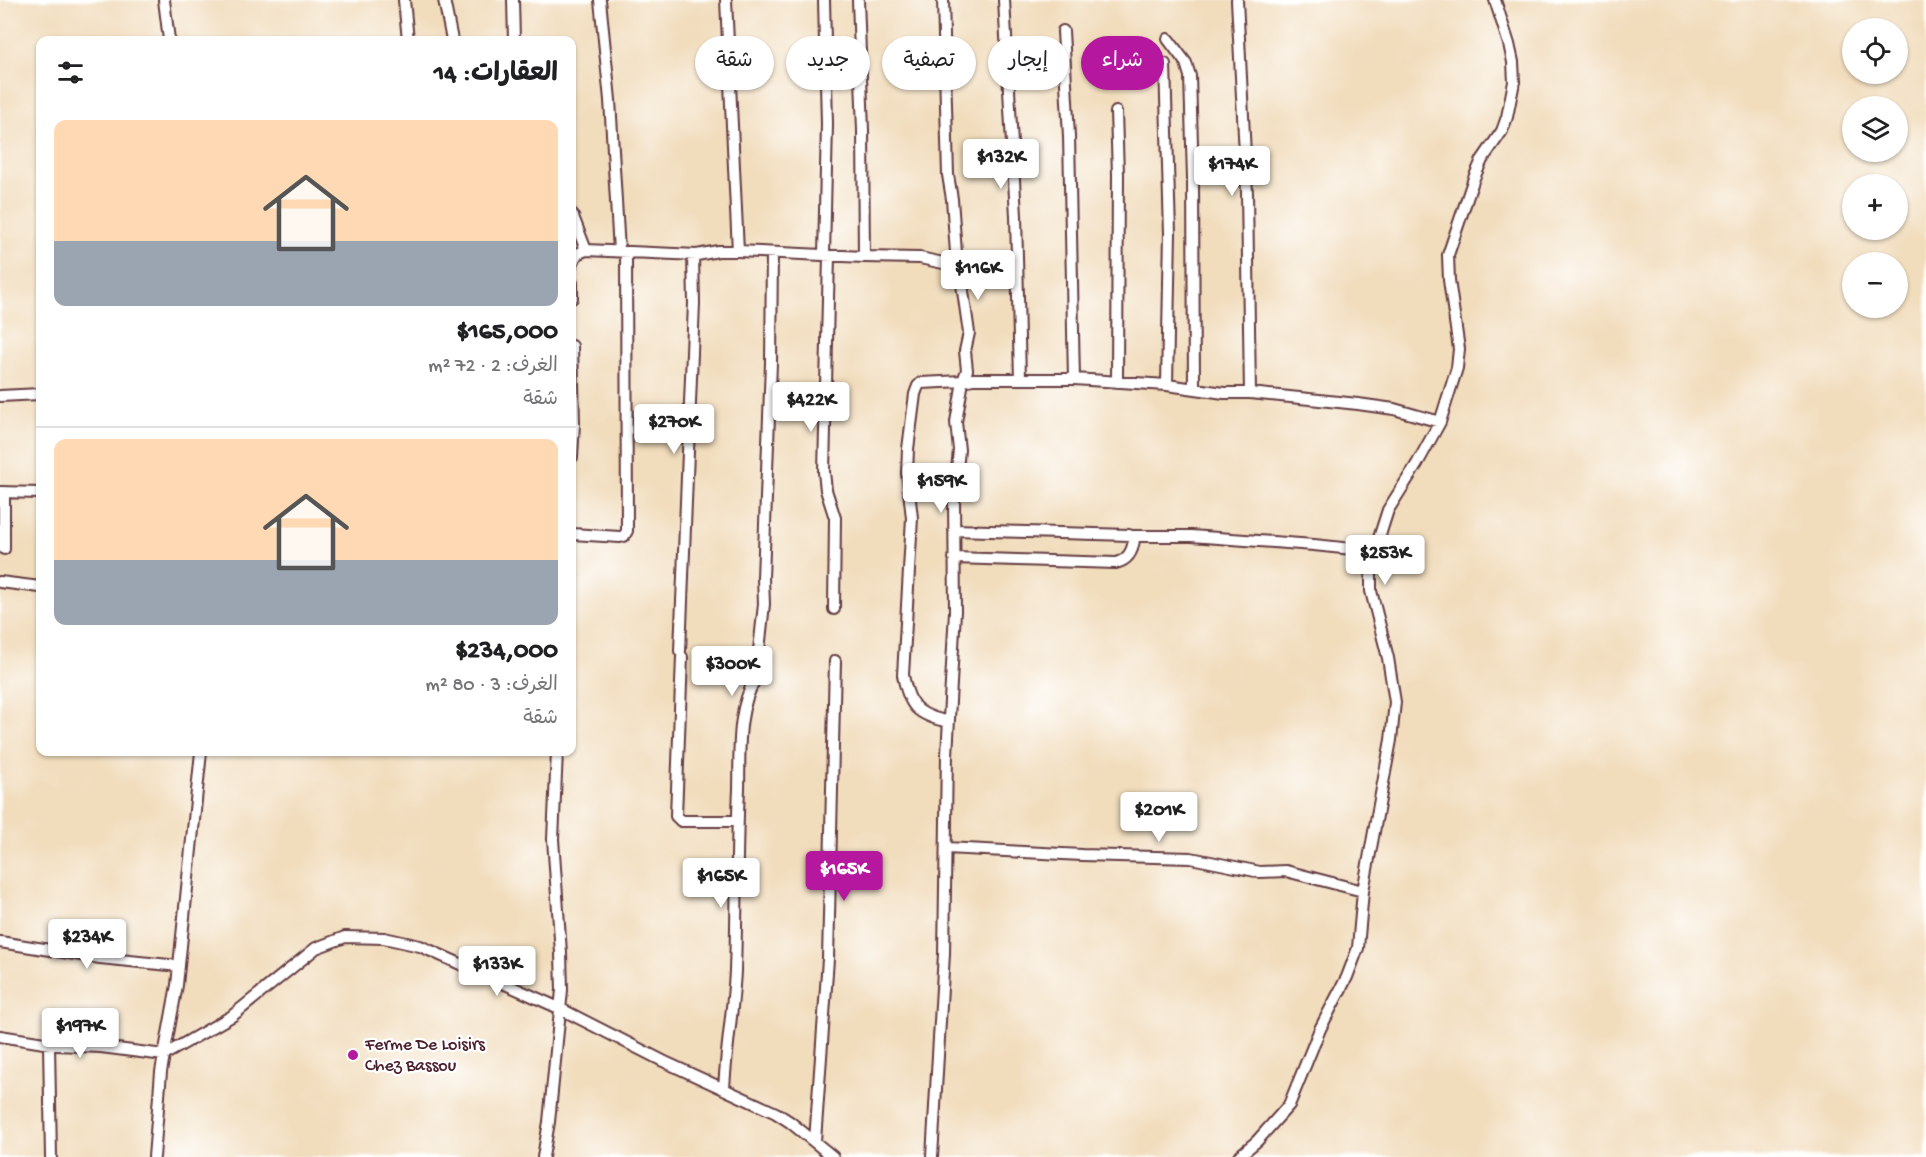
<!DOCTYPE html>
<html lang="ar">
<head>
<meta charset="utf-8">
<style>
	body { margin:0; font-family:"Gochi Hand","Playpen Sans Arabic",sans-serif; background:#f6f6f6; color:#202124; direction:rtl; height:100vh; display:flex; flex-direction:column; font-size:22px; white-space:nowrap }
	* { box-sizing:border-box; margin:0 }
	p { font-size:20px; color:#757577 }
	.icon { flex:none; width:33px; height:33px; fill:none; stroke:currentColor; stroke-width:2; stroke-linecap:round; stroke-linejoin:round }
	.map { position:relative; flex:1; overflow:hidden; direction:ltr }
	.details { position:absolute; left:36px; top:36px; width:540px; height:720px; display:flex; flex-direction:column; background:#fff; border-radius:12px; box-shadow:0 2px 4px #0004; direction:rtl }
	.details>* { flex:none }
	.top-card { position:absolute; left:594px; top:36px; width:570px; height:54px; direction:rtl; display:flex; gap:12px }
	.controls { position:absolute; left:1842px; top:18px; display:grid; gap:12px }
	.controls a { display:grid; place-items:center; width:66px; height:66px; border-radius:50%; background:#fff; box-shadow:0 2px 4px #0004; font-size:30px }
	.price { position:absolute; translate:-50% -51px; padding:0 14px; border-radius:6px; background:#fff; color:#222; font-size:20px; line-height:39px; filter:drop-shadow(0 2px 3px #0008) }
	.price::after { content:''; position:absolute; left:50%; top:36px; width:18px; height:14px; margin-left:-9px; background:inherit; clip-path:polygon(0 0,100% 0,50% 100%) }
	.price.active { background:#b5179e; color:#fff }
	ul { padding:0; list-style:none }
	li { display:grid; align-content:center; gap:12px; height:318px; padding:0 18px }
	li+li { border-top:2px solid #e0e0e0 }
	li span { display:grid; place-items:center; height:186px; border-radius:12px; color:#555 }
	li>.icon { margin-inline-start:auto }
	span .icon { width:108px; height:108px; fill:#fffc; stroke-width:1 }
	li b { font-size:26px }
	h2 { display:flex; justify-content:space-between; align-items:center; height:72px; padding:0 18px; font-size:26px }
	.tag { padding:0 21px; border-radius:27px; background:#fff; box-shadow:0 2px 4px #0004; font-size:21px; line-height:54px }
	.tag.active { background:#b5179e; color:#fff }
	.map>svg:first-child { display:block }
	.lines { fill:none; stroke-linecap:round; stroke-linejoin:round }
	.minor-casing { stroke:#633b41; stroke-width:14 }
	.minor { stroke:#fff; stroke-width:10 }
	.poi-dot { fill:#b5179e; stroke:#fff; stroke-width:2 }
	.labels { text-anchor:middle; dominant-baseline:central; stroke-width:4.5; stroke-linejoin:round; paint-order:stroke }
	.poi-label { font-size:18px; fill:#4a1f2b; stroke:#fff; text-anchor:start }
</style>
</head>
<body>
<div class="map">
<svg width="1926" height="1157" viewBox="0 0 1926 1157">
	<rect width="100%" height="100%" fill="#fff"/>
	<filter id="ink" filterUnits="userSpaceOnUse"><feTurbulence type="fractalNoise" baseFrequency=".0167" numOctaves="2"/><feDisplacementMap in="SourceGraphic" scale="12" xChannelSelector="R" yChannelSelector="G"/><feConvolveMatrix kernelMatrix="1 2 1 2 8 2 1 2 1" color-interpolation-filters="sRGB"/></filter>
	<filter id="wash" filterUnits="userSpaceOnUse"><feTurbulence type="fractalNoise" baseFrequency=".008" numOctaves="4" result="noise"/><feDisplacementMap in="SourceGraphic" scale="24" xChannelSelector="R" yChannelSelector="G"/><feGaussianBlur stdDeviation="1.35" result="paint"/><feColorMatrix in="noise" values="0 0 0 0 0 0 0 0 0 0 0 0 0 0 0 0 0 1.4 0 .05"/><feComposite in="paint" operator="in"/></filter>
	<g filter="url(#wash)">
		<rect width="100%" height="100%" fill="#f1dcbb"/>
	</g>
	<g filter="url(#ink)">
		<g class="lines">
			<!-- minor casing -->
			<g class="minor-casing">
				<path id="minor" d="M 164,0 L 169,40
					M 404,0 L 408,40
					M 444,0 L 452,40
					M 513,0 L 514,40
					M 600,0 L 610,100 L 619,251
					M 726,0 L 738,251
					M 858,0 L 863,130 L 864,257
					M 943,0 L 948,175 L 952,199 L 957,266
					M 1004,0 L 1016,216 L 1020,379
					M 1237,0 L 1247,193 L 1250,393
					M 1063,31 L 1069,136 L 1074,379
					M 1168,39 L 1186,63 L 1190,76 L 1193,178 L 1194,388
					M 1165,64 L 1170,233 L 1167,385
					M 1116,112 L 1118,174 L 1117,382
					M 572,214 L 586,250
					M 824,255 L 827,124 L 824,0
					M 829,256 L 824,472 L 826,490 L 835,518 L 834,609
					M 572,264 L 577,254 L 586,250 L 697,255 L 718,251 L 738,251 L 864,257 L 920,258 L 957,266 L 960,270 L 969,333 L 965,351 L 967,370 L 963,381 L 921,383 L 918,386 L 915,394 L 908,449 L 907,473 L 912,518 L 903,675 C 909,707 917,715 949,722
					M 572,283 L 572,298
					M 572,346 L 574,423 L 572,457
					M 0,396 L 40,394
					M 0,492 L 40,493
					M 572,534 L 620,537 L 624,536 L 627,531 L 626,252
					M 1132,536 L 1191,536 L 1314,545 L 1362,550 L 1374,553
					M 4,549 L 4,493
					M 954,558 L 1116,563 C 1128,560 1133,551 1134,539 L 1129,535 L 954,530
					M 0,582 L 40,587
					M 680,651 L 694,303 L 693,255
					M 682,657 L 676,816 L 681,821 L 738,821
					M 946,848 L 1082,855 L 1191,858 L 1260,872 L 1286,871 L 1363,891
					M 0,942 L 100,958 L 179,966
					M 0,1036 L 57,1045 L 101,1047 L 164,1055 L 232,1016 L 316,948 L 345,937 L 384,938 L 420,946 L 559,1008 L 663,1061 L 776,1113 L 790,1122 L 833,1157
					M 49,1044 L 51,1157
					M 724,1089 C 726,1050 733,1011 735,971 C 737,911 736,850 739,789 C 740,753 736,710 756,678 L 764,604 L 763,578 L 771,363 L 772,253
					M 815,1141 L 828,959 L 835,661
					M 154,1157 L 161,1072 L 177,985 L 201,752
					M 543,1157 L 549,1122 L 562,990 L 561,953 L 553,839 L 557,752
					M 932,1157 L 944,954 L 947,755 L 955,611 L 954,499 L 959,450 L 956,422 L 963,381 L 973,379 L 1074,379 L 1167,385 L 1224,393 L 1250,393 L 1358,404 L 1394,409 L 1440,422
					M 1238,1157 L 1257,1141 L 1289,1105 L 1320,1029 L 1347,977 L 1358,948 L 1363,891 L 1391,740 L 1395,702 L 1388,658 L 1371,591 L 1371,563 L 1388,510 L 1417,464 L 1440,422 L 1457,368 L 1459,349 L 1449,280 L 1448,255 L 1474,178 L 1482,160 L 1502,131 L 1507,117 L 1514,82 L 1513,62 L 1509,44 L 1495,0"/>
			</g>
			<!-- minor -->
			<use href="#minor" class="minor"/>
		</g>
	</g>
	<!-- markers -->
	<circle class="poi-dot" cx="353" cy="1055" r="6"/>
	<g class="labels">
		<!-- poi labels -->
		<g class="poi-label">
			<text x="365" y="1045">Ferme De Loisirs<tspan x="365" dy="21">Chez Bassou</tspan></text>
		</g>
	</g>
</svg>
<div class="controls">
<a><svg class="icon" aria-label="locate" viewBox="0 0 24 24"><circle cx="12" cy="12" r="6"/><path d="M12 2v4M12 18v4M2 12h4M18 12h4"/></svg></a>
<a><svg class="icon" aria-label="layers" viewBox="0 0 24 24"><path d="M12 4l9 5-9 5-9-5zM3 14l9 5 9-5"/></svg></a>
<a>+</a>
<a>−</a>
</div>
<b class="price" style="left:1001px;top:190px">$132K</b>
<b class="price" style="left:1232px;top:197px">$174K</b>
<b class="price" style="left:978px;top:301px">$116K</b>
<b class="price" style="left:811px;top:433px">$422K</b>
<b class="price" style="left:674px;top:455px">$270K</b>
<b class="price" style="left:941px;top:514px">$159K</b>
<b class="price" style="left:1385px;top:586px">$253K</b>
<b class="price" style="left:732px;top:697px">$300K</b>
<b class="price" style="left:1159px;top:843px">$201K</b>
<b class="price active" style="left:844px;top:902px">$165K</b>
<b class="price" style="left:721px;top:909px">$165K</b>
<b class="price" style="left:87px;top:970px">$234K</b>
<b class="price" style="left:497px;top:997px">$133K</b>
<b class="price" style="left:80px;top:1059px">$197K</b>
<div class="top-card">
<a class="tag active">شراء</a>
<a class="tag">إيجار</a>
<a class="tag">تصفية</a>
<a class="tag">جديد</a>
<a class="tag">شقة</a>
</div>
<section class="details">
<h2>العقارات: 14<svg class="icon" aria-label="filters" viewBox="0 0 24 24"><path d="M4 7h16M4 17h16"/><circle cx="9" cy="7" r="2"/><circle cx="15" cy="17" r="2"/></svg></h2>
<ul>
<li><span style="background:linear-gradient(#ffd9b3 65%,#9aa5b1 0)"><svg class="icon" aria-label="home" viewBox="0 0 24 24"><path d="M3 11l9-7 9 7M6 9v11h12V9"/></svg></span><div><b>$165,000</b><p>الغرف: 2 · 72 m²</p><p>شقة</p></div></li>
<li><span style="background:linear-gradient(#ffd9b3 65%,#9aa5b1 0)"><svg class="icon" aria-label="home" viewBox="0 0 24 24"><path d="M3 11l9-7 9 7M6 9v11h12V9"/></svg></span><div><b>$234,000</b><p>الغرف: 3 · 80 m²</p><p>شقة</p></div></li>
</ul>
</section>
</div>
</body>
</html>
